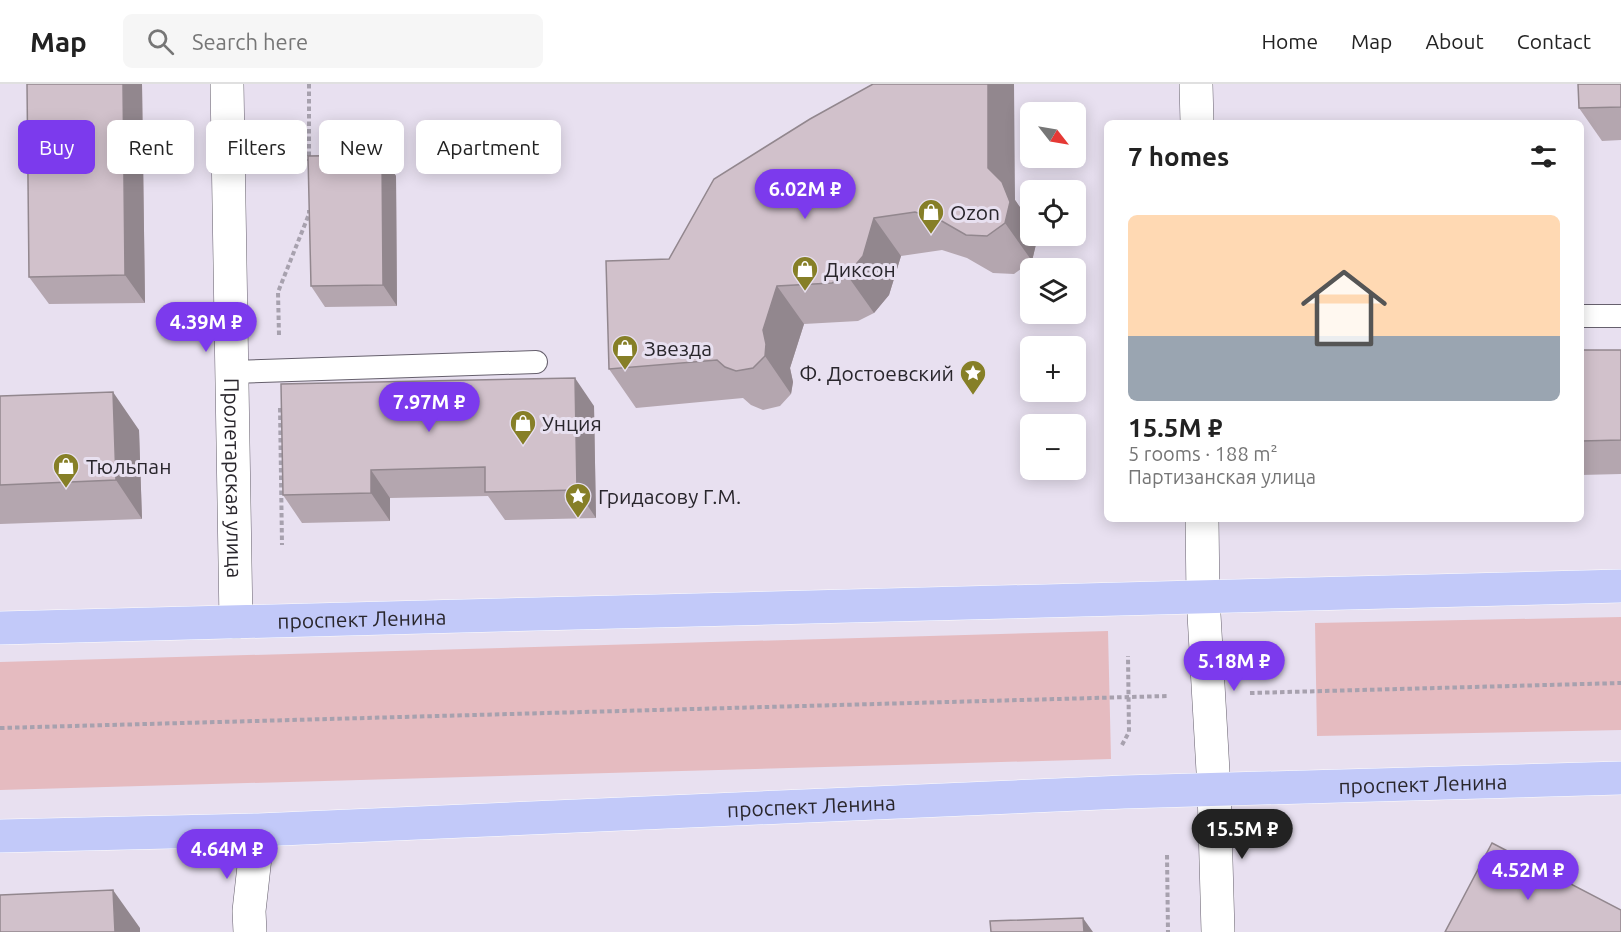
<!DOCTYPE html>
<html lang="en">
<head>
<meta charset="utf-8">
<style>
	body { margin:0; font-family:Ubuntu,sans-serif; background:#f6f6f6; color:#222; height:100vh; display:flex; flex-direction:column; font-size:22px; white-space:nowrap }
	* { box-sizing:border-box; margin:0 }
	p { font-size:20px; color:#767676 }
	.icon { flex:none; width:33px; height:33px; fill:none; stroke:currentColor; stroke-width:2; stroke-linecap:round; stroke-linejoin:round }
	.map { position:relative; flex:1; overflow:hidden }
	.drawer { position:absolute; left:1104px; top:36px; width:480px; height:402px; display:flex; flex-direction:column; background:#fff; border-radius:9px; box-shadow:0 3px 15px #0003 }
	.drawer>* { flex:none }
	.banner { position:absolute; left:18px; top:36px; width:570px; height:54px; display:flex; gap:12px }
	.needle { width:39px; rotate:121deg }
	.buttons { position:absolute; left:1020px; top:18px; display:grid; gap:12px }
	.buttons a { display:grid; place-items:center; width:66px; height:66px; border-radius:9px; background:#fff; box-shadow:0 3px 15px #0003; font-size:30px }
	.price { position:absolute; translate:-50% -51px; padding:0 14px; border-radius:21px; background:#7c3aed; color:#fff; font-size:20px; line-height:39px; filter:drop-shadow(0 2px 3px #0008) }
	.price::after { content:''; position:absolute; left:50%; top:36px; width:18px; height:14px; margin-left:-9px; background:inherit; clip-path:polygon(0 0,100% 0,50% 100%) }
	.price.on { background:#222; color:#fff }
	ul { padding:0; list-style:none }
	li { display:grid; align-content:center; gap:12px; height:318px; padding:0 24px }
	li+li { border-top:2px solid #e0e0e0 }
	li span { display:grid; place-items:center; height:186px; border-radius:9px; color:#555 }
	li>.icon { margin-inline-start:auto }
	span .icon { width:108px; height:108px; fill:#fffc; stroke-width:1 }
	li b { font-size:26px }
	h2 { display:flex; justify-content:space-between; align-items:center; height:72px; padding:0 24px; font-size:26px }
	.pill { padding:0 21px; border-radius:9px; background:#fff; box-shadow:0 3px 15px #0003; font-size:21px; line-height:54px }
	.pill.on { background:#7c3aed; color:#fff }
	header { display:flex; align-items:center; gap:36px; box-sizing:border-box; height:84px; padding:0 30px; background:#fff; border-bottom:2px solid #e0e0e0 }
	header strong { font-size:28px }
	nav { display:flex; gap:33px; margin-inline-start:auto; font-size:21px }
	.search { width:420px; height:54px; background:#f6f6f6; display:flex; align-items:center; gap:15px; box-sizing:border-box; padding:0 21px; border-radius:9px; color:#767676; font-size:22px }
	.map>svg:first-child { display:block }
	.green { fill:#e5bbc0 }
	.lines { fill:none; stroke-linecap:round; stroke-linejoin:round }
	.lane-casing { stroke:#66606d; stroke-width:24 }
	.street-casing { stroke:#66606d; stroke-width:34 }
	.secondary-casing { stroke:#66606d; stroke-width:34 }
	.primary-casing { stroke:#fff; stroke-width:34 }
	.path { stroke:#a7a1ae; stroke-width:4; stroke-dasharray:4.5 3; stroke-linecap:butt }
	.lane { stroke:#fff; stroke-width:22 }
	.street { stroke:#fff; stroke-width:33 }
	.secondary { stroke:#fff; stroke-width:33 }
	.primary { stroke:#c2c9f9; stroke-width:33 }
	.wall { fill:#b4a6af }
	.shaded-wall { fill:#92878e }
	.building { fill:#d1c1cb; stroke:#92878e; stroke-width:1.5 }
	.labels { text-anchor:middle; dominant-baseline:central; stroke-width:6; stroke-linejoin:round; paint-order:stroke }
	.poi-label { font-size:21px; fill:#29262c; stroke:#e8e0f0; text-anchor:start }
	.street-label { font-size:21px; fill:#29262c; stroke:#e8e0f0 }
</style>
</head>
<body>
<header>
<strong>Map</strong>
<div class="search"><svg class="icon" aria-label="search" viewBox="0 0 24 24"><circle cx="10" cy="10" r="6"/><path d="M15 15l6 6"/></svg>Search here</div>
<nav><a>Home</a><a>Map</a><a>About</a><a>Contact</a></nav>
</header>
<div class="map">
<svg width="1621" height="848" viewBox="0 0 1621 848">
	<rect width="100%" height="100%" fill="#e8e0f0"/>
	<!-- green -->
	<path class="green" d="M 1621,533 L 1621,646 L 1317,652 L 1315,539 Z
		M 1108,547 L 1111,675 L 0,706 L 0,578 Z"/>
	<g class="lines">
		<!-- lane casing -->
		<g class="lane-casing">
			<path id="lane" d="M 1581,232 L 1621,232
				M 232,288 L 536,278"/>
		</g>
		<!-- street casing -->
		<g class="street-casing">
			<g id="street">
				<path id="s1" d="M 227,0 L 236,538"/>
				<path d="M 250,848 L 249,827 L 258,746"/>
			</g>
		</g>
		<!-- secondary casing -->
		<g class="secondary-casing">
			<path id="secondary" d="M 1196,0 L 1197,39
				M 1202,435 L 1203,513 L 1214,705 L 1218,848"/>
		</g>
		<!-- primary casing -->
		<g class="primary-casing">
			<g id="primary">
				<path id="s2" d="M 0,544 L 1621,502"/>
				<path id="s3" d="M 0,752 L 258,746 L 1124,708 L 1621,694"/>
			</g>
		</g>
		<!-- path -->
		<path class="path" d="M 309,0 L 309,77
			M 279,251 L 278,208 L 309,130 L 309,126
			M 280,324 L 282,461
			M 1250,609 L 1621,599
			M 0,644 L 1167,612
			M 1122,661 L 1129,648 L 1128,572
			M 1167,771 L 1168,848"/>
		<!-- lane -->
		<use href="#lane" class="lane"/>
		<!-- street -->
		<use href="#street" class="street"/>
		<!-- secondary -->
		<use href="#secondary" class="secondary"/>
		<!-- primary -->
		<use href="#primary" class="primary"/>
	</g>
	<!-- wall -->
	<path class="wall" d="M 27,0 L 142,0 L 145,219 L 49,220 L 29,193 Z
		M 873,0 L 1015,116 L 1029,136 L 1030,140 L 1030,152 L 1035,152 L 1037,156 L 1032,177 L 1014,190 L 993,189 L 967,174 L 942,166 L 901,172 L 889,211 L 874,229 L 858,237 L 804,240 L 790,284 L 793,298 L 791,310 L 780,322 L 763,326 L 751,321 L 743,314 L 636,324 L 609,285 L 669,175 Z
		M 1621,0 L 1621,56 L 1602,57 L 1579,24 Z
		M 382,71 L 396,92 L 397,222 L 325,223 L 311,202 Z
		M 1581,266 L 1621,266 L 1621,390 L 1581,391 Z
		M 0,312 L 139,346 L 142,435 L 0,440 Z
		M 594,322 L 596,434 L 505,436 L 488,412 L 390,414 L 390,437 L 302,439 L 283,411 Z"/>
	<!-- shaded-wall -->
	<path class="shaded-wall" d="M 123,0 L 142,0 L 145,219 L 125,191 Z
		M 988,0 L 1014,0 L 1015,116 L 1029,136 L 1030,140 L 1030,152 L 1035,152 L 1037,156 L 1032,177 L 1005,139 L 988,84 Z
		M 382,71 L 396,92 L 397,222 L 383,201 Z
		M 874,134 L 901,172 L 889,211 L 874,229 L 847,191 Z
		M 777,202 L 804,240 L 790,284 L 793,298 L 791,310 L 765,272 L 763,246 Z
		M 575,294 L 594,322 L 596,434 L 577,406 Z
		M 113,308 L 139,346 L 142,435 L 116,396 Z
		M 371,386 L 390,414 L 390,437 L 371,409 Z
		M 113,806 L 140,844 L 140,848 L 115,848 Z
		M 1083,834 L 1093,848 L 1084,848 Z"/>
	<!-- building -->
	<path class="building" d="M 27,0 L 123,0 L 125,191 L 29,193 Z
		M 873,0 L 988,0 L 988,84 L 1002,98 L 1010,118 L 1005,139 L 987,152 L 966,151 L 940,136 L 915,128 L 874,134 L 863,172 L 847,191 L 832,199 L 777,202 L 763,246 L 766,260 L 765,272 L 753,284 L 736,287 L 725,283 L 717,276 L 609,285 L 606,177 L 669,175 L 714,95 L 810,35 Z
		M 1578,0 L 1621,0 L 1621,23 L 1579,24 Z
		M 382,71 L 383,201 L 311,202 L 308,72 Z
		M 1581,266 L 1621,266 L 1621,356 L 1581,357 Z
		M 575,294 L 577,406 L 485,408 L 485,383 L 371,386 L 371,409 L 283,411 L 281,300 Z
		M 113,308 L 116,396 L 0,401 L 0,312 Z
		M 1492,759 L 1621,826 L 1621,848 L 1445,848 Z
		M 113,806 L 115,848 L 0,848 L 0,811 Z
		M 1083,834 L 1084,848 L 991,848 L 990,837 Z"/>
	<!-- icons -->
	<defs>
		<g id="shop-pin" transform="scale(1.35)"><path d="M0 17L-7.5 6A9.5 9.5 0 1 1 7.5 6Z" fill="#867f27" stroke="#e8e0f0"/><path d="M-5-2.5h2.3a2.7 3.5 0 0 1 5.4 0H5L5.5 6h-11ZM-1.5-2.5h3a1.5 2.3 0 0 0-3 0Z" fill="#fff"/></g>
		<g id="sight-pin" transform="scale(1.35)"><path d="M0 17L-7.5 6A9.5 9.5 0 1 1 7.5 6Z" fill="#867f27" stroke="#e8e0f0"/><path d="M0-6L1.8-2.2L6-1.7L2.9 1.2L3.7 5.4L0 3.3L-3.7 5.4L-2.9 1.2L-6-1.7L-1.8-2.2Z" fill="#fff"/></g>
	</defs>
	<g fill-rule="evenodd">
		<use href="#shop-pin" x="931" y="128"/>
		<use href="#shop-pin" x="805" y="185"/>
		<use href="#shop-pin" x="625" y="264"/>
		<use href="#sight-pin" x="973" y="289"/>
		<use href="#shop-pin" x="523" y="339"/>
		<use href="#shop-pin" x="66" y="382"/>
		<use href="#sight-pin" x="578" y="412"/>
	</g>
	<g class="labels">
		<!-- poi labels -->
		<g class="poi-label">
			<text x="950" y="128">Ozon</text>
			<text x="824" y="185">Диксон</text>
			<text x="644" y="264">Звезда</text>
			<text x="954" y="289" text-anchor="end">Ф. Достоевский</text>
			<text x="542" y="339">Унция</text>
			<text x="86" y="382">Тюльпан</text>
			<text x="598" y="412">Гридасову Г.М.</text>
		</g>
		<!-- street labels -->
		<g class="street-label">
			<text stroke="none"><textPath href="#s1" startOffset="394">Пролетарская улица</textPath></text>
			<text stroke="none"><textPath href="#s2" startOffset="362">проспект Ленина</textPath></text>
			<text stroke="none"><textPath href="#s3" startOffset="1424">проспект Ленина</textPath></text>
			<text stroke="none"><textPath href="#s3" startOffset="812">проспект Ленина</textPath></text>
		</g>
	</g>
</svg>
<div class="buttons">
<a><svg class="needle" viewBox="-14 -14 28 28"><path d="M0-13l5 13h-10z" fill="#e53935"/><path d="M0 13l5-13h-10z" fill="#767676"/></svg></a>
<a><svg class="icon" aria-label="locate" viewBox="0 0 24 24"><circle cx="12" cy="12" r="6"/><path d="M12 2v4M12 18v4M2 12h4M18 12h4"/></svg></a>
<a><svg class="icon" aria-label="layers" viewBox="0 0 24 24"><path d="M12 4l9 5-9 5-9-5zM3 14l9 5 9-5"/></svg></a>
<a>+</a>
<a>−</a>
</div>
<b class="price" style="left:805px;top:136px">6.02M ₽</b>
<b class="price" style="left:206px;top:269px">4.39M ₽</b>
<b class="price" style="left:429px;top:349px">7.97M ₽</b>
<b class="price" style="left:1234px;top:608px">5.18M ₽</b>
<b class="price on" style="left:1242px;top:776px">15.5M ₽</b>
<b class="price" style="left:227px;top:796px">4.64M ₽</b>
<b class="price" style="left:1528px;top:817px">4.52M ₽</b>
<div class="banner">
<a class="pill on">Buy</a>
<a class="pill">Rent</a>
<a class="pill">Filters</a>
<a class="pill">New</a>
<a class="pill">Apartment</a>
</div>
<section class="drawer">
<h2>7 homes<svg class="icon" aria-label="filters" viewBox="0 0 24 24"><path d="M4 7h16M4 17h16"/><circle cx="9" cy="7" r="2"/><circle cx="15" cy="17" r="2"/></svg></h2>
<ul>
<li><span style="background:linear-gradient(#ffd9b3 65%,#9aa5b1 0)"><svg class="icon" aria-label="home" viewBox="0 0 24 24"><path d="M3 11l9-7 9 7M6 9v11h12V9"/></svg></span><div><b>15.5M ₽</b><p>5 rooms · 188 m²</p><p>Партизанская улица</p></div></li>
</ul>
</section>
</div>
</body>
</html>
